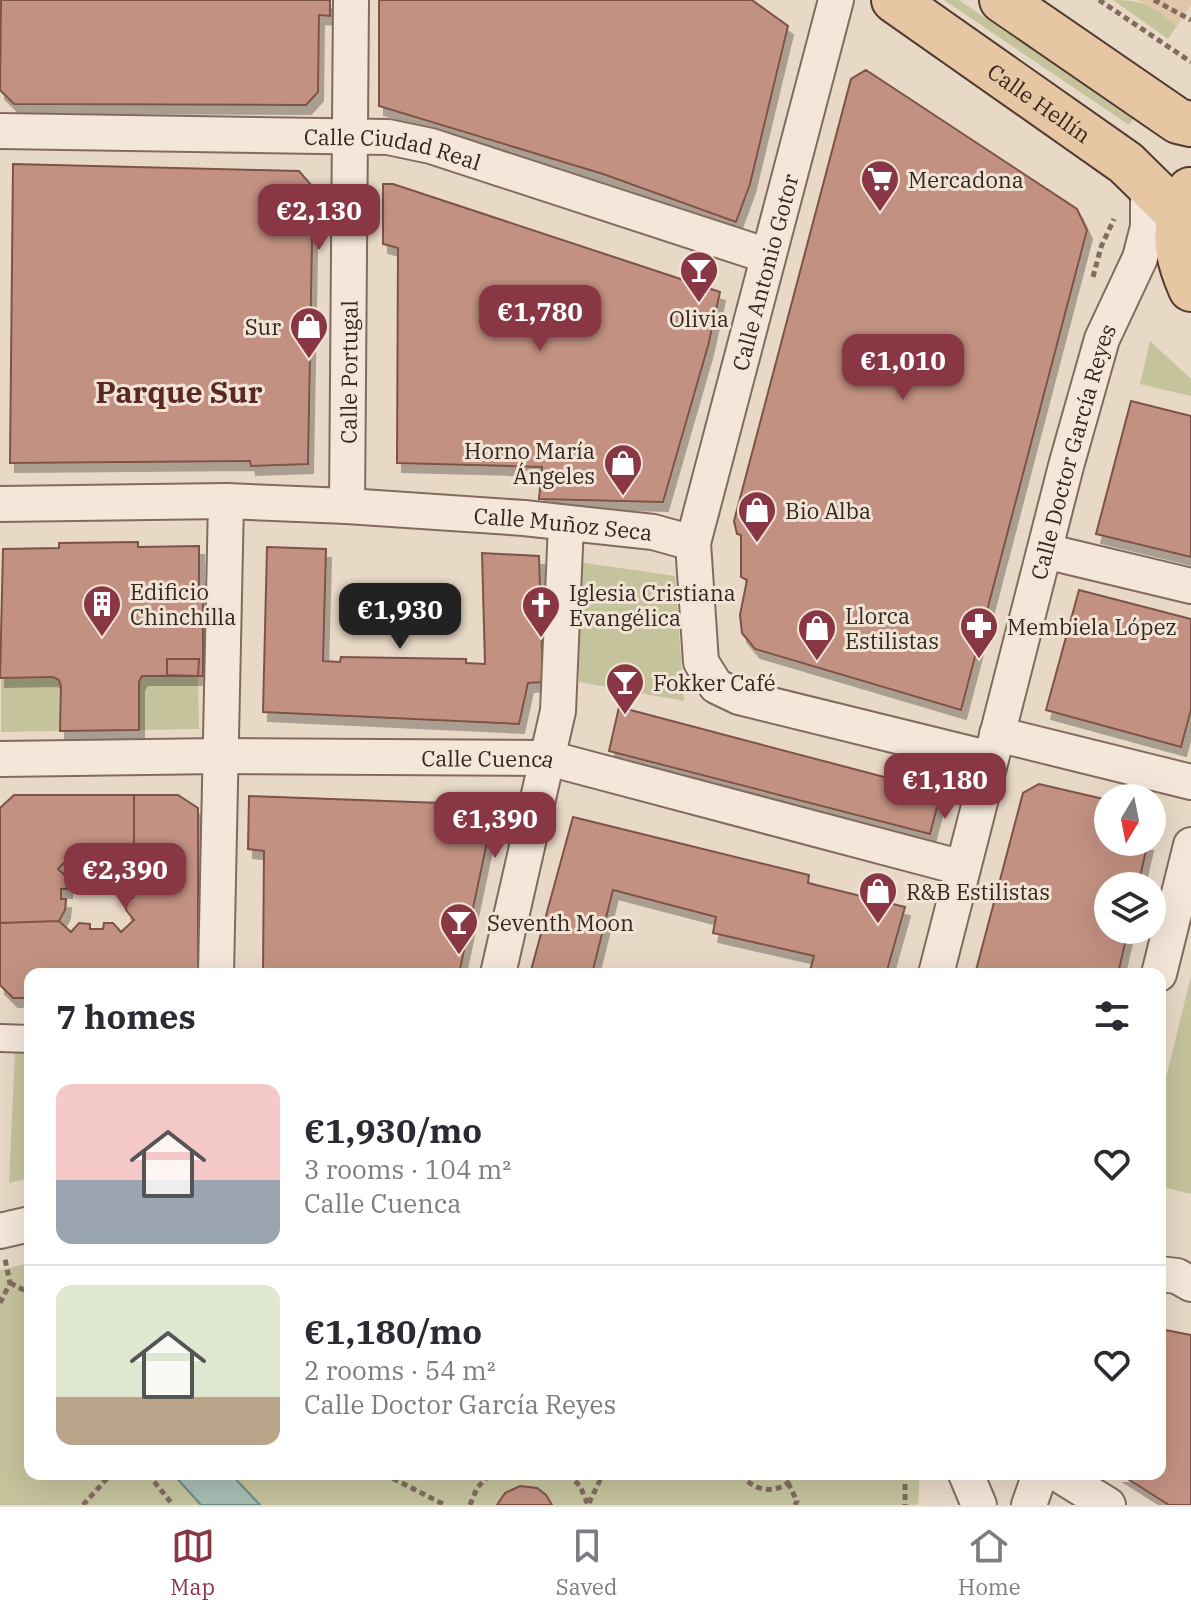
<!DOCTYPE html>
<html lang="en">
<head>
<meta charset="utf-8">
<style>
	body { margin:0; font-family:"IBM Plex Serif",serif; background:#f2f2f3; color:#2b2b33; height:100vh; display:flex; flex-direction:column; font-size:30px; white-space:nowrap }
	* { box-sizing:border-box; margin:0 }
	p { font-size:26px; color:#7c7c81 }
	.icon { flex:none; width:44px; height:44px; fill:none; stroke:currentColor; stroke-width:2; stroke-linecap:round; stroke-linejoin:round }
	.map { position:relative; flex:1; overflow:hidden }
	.side { position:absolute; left:24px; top:968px; width:1142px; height:512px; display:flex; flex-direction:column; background:#fff; border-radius:16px; box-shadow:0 8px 32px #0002 }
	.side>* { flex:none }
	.needle { width:52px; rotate:190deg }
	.fabs { position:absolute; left:1094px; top:784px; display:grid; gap:16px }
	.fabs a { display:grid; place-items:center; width:72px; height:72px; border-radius:50%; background:#fff; box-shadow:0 8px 32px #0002; font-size:40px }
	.price { position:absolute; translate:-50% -68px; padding:0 18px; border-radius:16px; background:#893645; color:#fff; font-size:26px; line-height:52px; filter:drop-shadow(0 2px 4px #0008) }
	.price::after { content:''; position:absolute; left:50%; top:48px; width:24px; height:18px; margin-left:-12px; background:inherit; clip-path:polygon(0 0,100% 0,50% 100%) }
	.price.current { background:#222; color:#fff }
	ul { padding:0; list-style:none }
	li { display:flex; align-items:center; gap:24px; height:200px; padding:0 32px }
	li+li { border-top:2px solid #e1e1e2 }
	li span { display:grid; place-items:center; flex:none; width:224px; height:160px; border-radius:16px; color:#555 }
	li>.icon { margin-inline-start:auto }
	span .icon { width:96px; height:96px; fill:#fffc; stroke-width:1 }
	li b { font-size:34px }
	h2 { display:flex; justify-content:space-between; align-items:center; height:96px; padding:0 32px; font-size:34px }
	.menu { display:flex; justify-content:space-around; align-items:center; height:112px; border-top:2px solid #e1e1e2; background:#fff; font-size:22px; color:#7c7c81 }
	.menu a { display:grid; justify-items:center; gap:4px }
	.menu .current { color:#893645 }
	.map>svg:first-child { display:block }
	.green { fill:#c5c39c }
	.sand { fill:#e1c7a7 }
	.water { fill:#a7bdb3; stroke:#6f8a7f; stroke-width:2 }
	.building { fill:#c29181; stroke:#7e5347; stroke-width:2; filter:url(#shadow) }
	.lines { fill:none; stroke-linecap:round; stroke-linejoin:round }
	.pedestrian-casing { stroke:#826b5e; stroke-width:30 }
	.minor-casing { stroke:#826b5e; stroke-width:38 }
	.primary-casing { stroke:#503b32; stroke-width:48 }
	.path { stroke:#826b5e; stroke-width:5; stroke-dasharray:6 4; stroke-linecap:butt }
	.pedestrian { stroke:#f4e7d9; stroke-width:26 }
	.minor { stroke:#f4e7d9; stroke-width:34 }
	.primary { stroke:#e7c6a3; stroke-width:44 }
	.labels { text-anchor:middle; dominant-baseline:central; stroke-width:6; stroke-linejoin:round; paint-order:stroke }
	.street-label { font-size:22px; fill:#342620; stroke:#f1e4d5 }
	.poi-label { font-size:22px; fill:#342620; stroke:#f1e4d5; text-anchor:start }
	.district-label { font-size:30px; font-weight:bold; fill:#5b2725; stroke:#f1e4d5 }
</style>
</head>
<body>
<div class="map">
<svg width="1191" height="1505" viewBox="0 0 1191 1505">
	<defs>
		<filter id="shadow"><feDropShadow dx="5" dy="9" stdDeviation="0" flood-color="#0004"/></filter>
	</defs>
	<rect width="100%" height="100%" fill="#e8d8c6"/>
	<!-- green -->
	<path class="green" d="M 944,0 L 959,0 L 1133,119 L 1129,125 Z
		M 1113,0 C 1142,0 1155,6 1177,26 L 1168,39 Z
		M 1150,341 L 1191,379 L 1191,396 L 1140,384 Z
		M 578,562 L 675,576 L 684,701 L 579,682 Z
		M 142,676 L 198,676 L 199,729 L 139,730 L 139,682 Z
		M 53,677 L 59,680 L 61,686 L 60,731 L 1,732 L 1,678 Z
		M 1191,976 L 1191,1193 L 1190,1194 L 1160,1186 L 1160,1102 Z
		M 15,1050 L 30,1050 L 30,1178 L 9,1183 Z
		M 30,1263 L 30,1474 L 920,1474 L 918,1505 L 0,1505 L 0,1270 Z"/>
	<!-- sand -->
	<path class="sand" d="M 1137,0 L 1191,0 L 1191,5 L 1177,26 L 1159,12 Z"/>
	<!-- water -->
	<path class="water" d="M 173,1474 L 231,1474 L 260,1505 L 201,1505 Z"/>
	<!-- building -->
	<path class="building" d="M 1,0 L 330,0 L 330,16 L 319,15 L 318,92 L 306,105 L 14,104 L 0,90 Z
		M 379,0 L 752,0 L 788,26 L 750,184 L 736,222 L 603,174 L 379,106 Z
		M 866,70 L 1077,209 L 1087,230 L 961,710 L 755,649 L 742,633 L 740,615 L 747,580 L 741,577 L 741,535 L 737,534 L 734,521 L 851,79 Z
		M 13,164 L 299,171 L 313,187 L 308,464 L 251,466 L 250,461 L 10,463 Z
		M 383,184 L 393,184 L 720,292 L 708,346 L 663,502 L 539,499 L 542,467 L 397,463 L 398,248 L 383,244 Z
		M 1131,401 L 1191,416 L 1191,557 L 1096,534 Z
		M 138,542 L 138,547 L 199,546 L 199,597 L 203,597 L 203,676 L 142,676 L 139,682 L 139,730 L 60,731 L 61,686 L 59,680 L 53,677 L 0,678 L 3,549 L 59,548 L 59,543 Z
		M 267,547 L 326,549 L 323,661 L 340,662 L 341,657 L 466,659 L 466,663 L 485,664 L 482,553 L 539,556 L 543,682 L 528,683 L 519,724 L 263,712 Z
		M 1079,590 L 1191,619 L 1191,710 L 1181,747 L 1046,710 Z
		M 167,659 L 199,659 L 198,676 L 167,675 Z
		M 619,707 L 941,792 L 930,834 L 609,751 Z
		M 1039,784 L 1108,800 L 1108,842 L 1148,842 L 1138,886 L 1108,886 L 1108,930 L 1128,930 L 1118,974 L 975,974 L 1023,793 Z
		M 14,795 L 134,795 L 134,867 L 121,857 L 112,865 L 102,866 L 102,860 L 93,859 L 93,866 L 81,865 L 71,856 L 58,869 L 67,877 L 67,889 L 61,889 L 61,899 L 66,899 L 65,910 L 59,921 L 0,923 L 0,808 Z
		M 134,795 L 178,795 L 198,808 L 198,974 L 30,974 L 30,998 L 13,998 L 0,985 L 0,923 L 59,921 L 71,932 L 79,923 L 90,924 L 90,929 L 103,929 L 104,923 L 113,923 L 121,932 L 134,920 L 126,910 L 127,899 L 133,898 L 133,889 L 127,889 L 127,878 L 136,870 L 134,867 Z
		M 249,796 L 495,805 L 459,974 L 263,974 L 264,851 L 248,849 Z
		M 573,817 L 809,875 L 808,883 L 905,907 L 886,974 L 809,974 L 814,956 L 713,933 L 716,917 L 613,890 L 592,974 L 530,974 Z
		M 1160,1329 L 1191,1335 L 1191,1505 L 1169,1505 L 1120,1474 L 1160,1474 Z
		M 520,1486 L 537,1488 L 546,1495 L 552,1505 L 497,1505 L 505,1493 Z"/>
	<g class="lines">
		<!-- pedestrian casing -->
		<g class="pedestrian-casing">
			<path id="pedestrian" d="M 0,1038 L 30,1039"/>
		</g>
		<!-- minor casing -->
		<g class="minor-casing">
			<g id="minor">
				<path id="s1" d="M 0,131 L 388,137 L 431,146 L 768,256"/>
				<path id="s2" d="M 0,504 L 226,501 L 347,506 L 524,518 L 653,532 L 693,543 L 701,662 L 716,686 L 739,697 L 991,759"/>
				<path id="s3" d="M 347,506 L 351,0"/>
				<path id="s4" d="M 693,543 L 836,0"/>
				<path d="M 1045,551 L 1191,586"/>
				<path d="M 997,734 L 1191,782"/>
				<path id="s5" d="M 0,759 L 220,756 L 548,758 L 963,868"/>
				<path d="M 216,974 L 226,501"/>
				<path d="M 498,974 L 558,711 L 566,524"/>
				<path id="s6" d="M 936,974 L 1066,466 L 1102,339 L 1140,258 L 1148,227 L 1148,185"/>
				<path d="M 1159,974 L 1191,845"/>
				<path d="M 0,1231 L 30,1224"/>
				<path d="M 1160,1274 L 1177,1276 L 1191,1284"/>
				<path d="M 966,1474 L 979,1505"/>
				<path d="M 1058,1474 L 1108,1505"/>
				<path d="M 1029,1505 L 1040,1474"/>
			</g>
		</g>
		<!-- primary casing -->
		<g class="primary-casing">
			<g id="primary">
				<path id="s7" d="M 894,0 L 1126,163 L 1179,215"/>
				<path d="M 1002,0 L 1178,121 L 1191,124"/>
				<path d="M 1190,190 C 1172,229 1174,250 1191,289"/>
			</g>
		</g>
		<!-- path -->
		<path class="path" d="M 1099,0 L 1191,62
			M 1154,0 L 1191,20
			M 1093,277 L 1101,247 L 1114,219
			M 10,1283 L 30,1293
			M 0,1303 L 10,1283 L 5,1259
			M 148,1474 L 173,1505
			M 384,1474 L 445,1505
			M 568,1474 L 580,1486 L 588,1505
			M 741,1474 C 755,1494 782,1495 796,1474
			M 905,1474 L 905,1505
			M 788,1483 L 797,1501 L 795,1505
			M 589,1503 L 603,1474
			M 83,1505 L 111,1474
			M 470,1505 L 477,1488 L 490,1474"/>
		<!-- pedestrian -->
		<use href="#pedestrian" class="pedestrian"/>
		<!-- minor -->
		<use href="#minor" class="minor"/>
		<!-- primary -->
		<use href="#primary" class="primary"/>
	</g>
	<!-- icons -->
	<defs>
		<g id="supermarket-pin" transform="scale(2)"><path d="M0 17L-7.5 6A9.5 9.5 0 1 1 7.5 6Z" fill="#893645" stroke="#f1e4d5"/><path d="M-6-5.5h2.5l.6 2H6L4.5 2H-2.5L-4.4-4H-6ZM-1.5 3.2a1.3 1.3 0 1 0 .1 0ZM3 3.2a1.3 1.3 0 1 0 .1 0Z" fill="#fff"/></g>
		<g id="bar-pin" transform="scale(2)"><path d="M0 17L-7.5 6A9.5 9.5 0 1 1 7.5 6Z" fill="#893645" stroke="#f1e4d5"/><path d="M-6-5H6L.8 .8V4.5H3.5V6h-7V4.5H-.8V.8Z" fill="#fff"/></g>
		<g id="shop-pin" transform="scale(2)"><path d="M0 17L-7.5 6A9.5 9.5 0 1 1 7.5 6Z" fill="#893645" stroke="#f1e4d5"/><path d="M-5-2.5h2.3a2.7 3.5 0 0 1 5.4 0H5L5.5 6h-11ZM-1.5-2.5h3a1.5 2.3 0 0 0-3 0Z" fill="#fff"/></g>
		<g id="building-pin" transform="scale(2)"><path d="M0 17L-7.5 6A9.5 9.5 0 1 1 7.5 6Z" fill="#893645" stroke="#f1e4d5"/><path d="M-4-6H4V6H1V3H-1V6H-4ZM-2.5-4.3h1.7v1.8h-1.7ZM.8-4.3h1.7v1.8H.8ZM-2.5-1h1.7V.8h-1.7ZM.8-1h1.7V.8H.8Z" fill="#fff"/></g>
		<g id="church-pin" transform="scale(2)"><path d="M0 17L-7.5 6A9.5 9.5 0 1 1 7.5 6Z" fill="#893645" stroke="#f1e4d5"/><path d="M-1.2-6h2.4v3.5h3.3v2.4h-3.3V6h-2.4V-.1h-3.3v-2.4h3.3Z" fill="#fff"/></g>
		<g id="pharmacy-pin" transform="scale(2)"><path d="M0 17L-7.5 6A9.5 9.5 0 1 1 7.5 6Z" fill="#893645" stroke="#f1e4d5"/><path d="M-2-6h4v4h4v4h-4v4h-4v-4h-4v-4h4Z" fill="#fff"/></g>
	</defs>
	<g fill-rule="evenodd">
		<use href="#supermarket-pin" x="880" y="179"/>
		<use href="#bar-pin" x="699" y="270"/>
		<use href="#shop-pin" x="309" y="326"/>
		<use href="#shop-pin" x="623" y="463"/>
		<use href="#shop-pin" x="757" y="510"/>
		<use href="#building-pin" x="102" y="604"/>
		<use href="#church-pin" x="541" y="605"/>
		<use href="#pharmacy-pin" x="979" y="626"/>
		<use href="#shop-pin" x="817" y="628"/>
		<use href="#bar-pin" x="625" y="682"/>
		<use href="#shop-pin" x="878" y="891"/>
		<use href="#bar-pin" x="459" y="922"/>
	</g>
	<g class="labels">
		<!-- street labels -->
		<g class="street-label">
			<text stroke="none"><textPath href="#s7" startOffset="178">Calle Hellín</textPath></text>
			<text stroke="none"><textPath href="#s1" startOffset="394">Calle Ciudad Real</textPath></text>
			<text stroke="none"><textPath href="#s4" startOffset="280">Calle Antonio Gotor</textPath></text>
			<text stroke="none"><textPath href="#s3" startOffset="134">Calle Portugal</textPath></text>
			<text stroke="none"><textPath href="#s6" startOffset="540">Calle Doctor García Reyes</textPath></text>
			<text stroke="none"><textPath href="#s2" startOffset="564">Calle Muñoz Seca</textPath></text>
			<text stroke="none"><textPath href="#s5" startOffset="488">Calle Cuenca</textPath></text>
		</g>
		<!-- poi labels -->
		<g class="poi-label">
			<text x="908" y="179">Mercadona</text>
			<text x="699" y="318" text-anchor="middle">Olivia</text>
			<text x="281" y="326" text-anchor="end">Sur</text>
			<text x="595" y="450" text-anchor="end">Horno María<tspan x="595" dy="25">Ángeles</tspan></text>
			<text x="785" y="510">Bio Alba</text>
			<text x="130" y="591">Edificio<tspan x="130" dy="25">Chinchilla</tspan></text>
			<text x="569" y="592">Iglesia Cristiana<tspan x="569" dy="25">Evangélica</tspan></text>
			<text x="845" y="615">Llorca<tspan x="845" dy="25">Estilistas</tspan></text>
			<text x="1007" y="626">Membiela López</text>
			<text x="653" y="682">Fokker Café</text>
			<text x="906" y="891">R&amp;B Estilistas</text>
			<text x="487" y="922">Seventh Moon</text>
		</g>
		<!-- district labels -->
		<g class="district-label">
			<text x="179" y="391">Parque Sur</text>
		</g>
	</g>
</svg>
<div class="fabs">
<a><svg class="needle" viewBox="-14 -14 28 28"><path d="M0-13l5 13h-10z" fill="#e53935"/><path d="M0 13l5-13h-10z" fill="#7c7c81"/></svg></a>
<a><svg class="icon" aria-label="layers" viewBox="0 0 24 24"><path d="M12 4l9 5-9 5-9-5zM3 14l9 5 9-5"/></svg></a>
</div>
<b class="price" style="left:319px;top:252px">€2,130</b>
<b class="price" style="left:540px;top:353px">€1,780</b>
<b class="price" style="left:903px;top:402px">€1,010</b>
<b class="price current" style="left:400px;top:651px">€1,930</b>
<b class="price" style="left:945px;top:821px">€1,180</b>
<b class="price" style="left:495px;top:860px">€1,390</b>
<b class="price" style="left:125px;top:911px">€2,390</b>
<section class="side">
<h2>7 homes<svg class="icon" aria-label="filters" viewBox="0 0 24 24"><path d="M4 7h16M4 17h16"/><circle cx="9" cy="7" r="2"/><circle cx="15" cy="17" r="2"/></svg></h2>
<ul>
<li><span style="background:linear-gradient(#f6c9c9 60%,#9aa5b1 0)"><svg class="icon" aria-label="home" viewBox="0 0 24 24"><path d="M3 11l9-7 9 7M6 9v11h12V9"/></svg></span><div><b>€1,930/mo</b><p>3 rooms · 104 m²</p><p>Calle Cuenca</p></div><svg class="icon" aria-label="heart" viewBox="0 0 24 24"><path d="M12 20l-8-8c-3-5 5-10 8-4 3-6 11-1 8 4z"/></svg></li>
<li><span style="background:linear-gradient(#dfe7d0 70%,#b9a48a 0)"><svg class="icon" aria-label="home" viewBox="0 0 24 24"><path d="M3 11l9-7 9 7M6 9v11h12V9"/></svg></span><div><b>€1,180/mo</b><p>2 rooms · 54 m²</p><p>Calle Doctor García Reyes</p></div><svg class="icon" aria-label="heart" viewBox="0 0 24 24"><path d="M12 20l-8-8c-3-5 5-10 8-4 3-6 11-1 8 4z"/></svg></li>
</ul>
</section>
</div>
<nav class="menu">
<a class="current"><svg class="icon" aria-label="map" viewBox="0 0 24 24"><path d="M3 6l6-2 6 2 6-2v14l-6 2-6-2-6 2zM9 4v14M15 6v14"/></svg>Map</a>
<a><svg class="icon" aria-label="saved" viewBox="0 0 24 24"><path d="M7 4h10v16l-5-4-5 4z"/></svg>Saved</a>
<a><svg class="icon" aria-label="home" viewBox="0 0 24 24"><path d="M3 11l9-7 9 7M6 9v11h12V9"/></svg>Home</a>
</nav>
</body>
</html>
